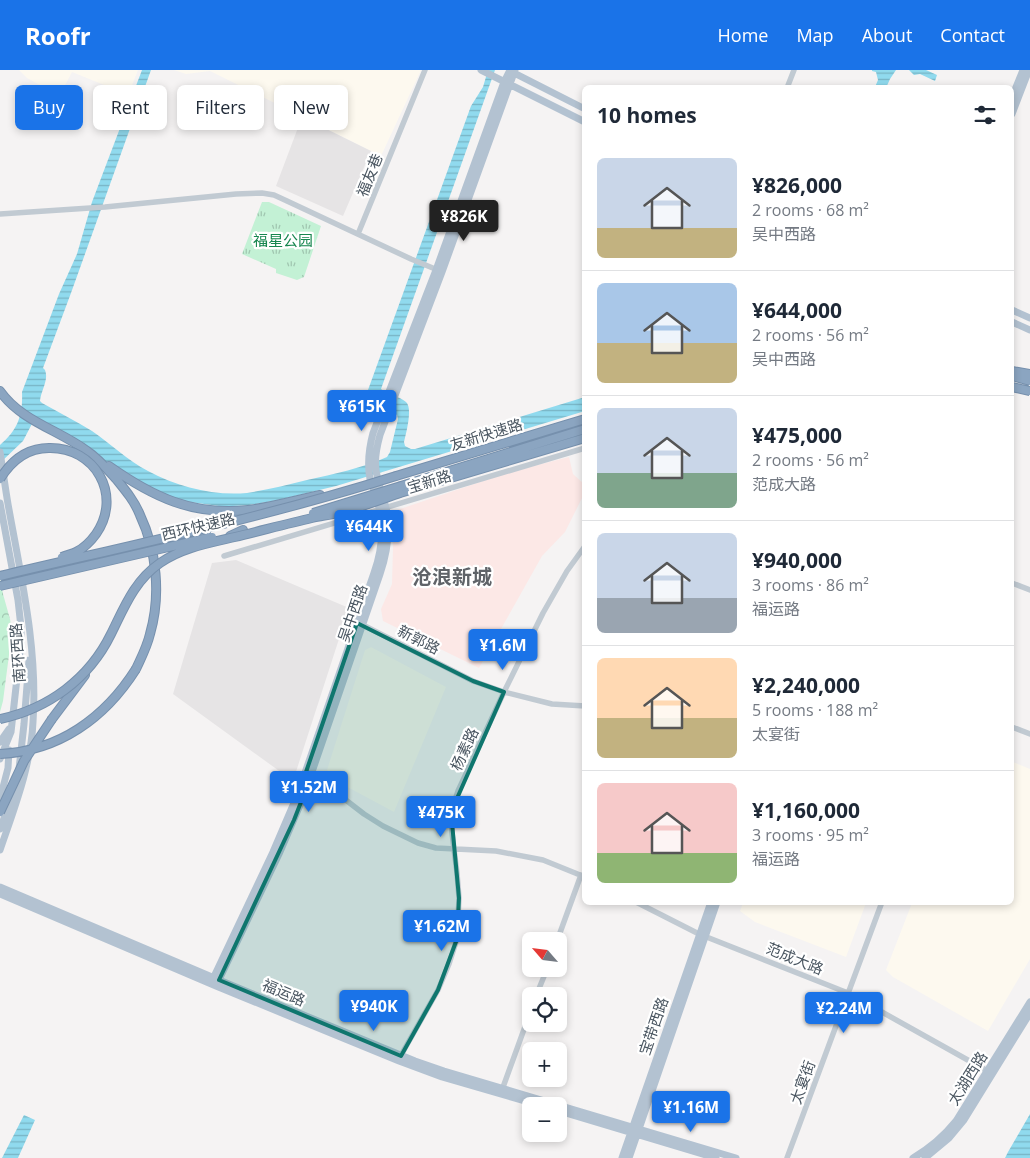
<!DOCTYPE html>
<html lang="en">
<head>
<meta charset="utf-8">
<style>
	body { margin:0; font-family:"Open Sans","Noto Sans SC",sans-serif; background:#f6f6f7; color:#1f2937; height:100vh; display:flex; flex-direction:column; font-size:19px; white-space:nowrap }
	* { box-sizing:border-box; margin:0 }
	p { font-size:16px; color:#747a83 }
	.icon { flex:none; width:28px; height:28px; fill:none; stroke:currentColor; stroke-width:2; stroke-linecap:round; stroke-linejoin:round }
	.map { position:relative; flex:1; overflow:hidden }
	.panel { position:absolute; left:582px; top:15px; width:432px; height:820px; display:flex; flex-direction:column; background:#fff; border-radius:8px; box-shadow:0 2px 8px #0003 }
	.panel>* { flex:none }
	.top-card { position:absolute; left:15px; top:15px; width:475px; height:45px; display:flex; gap:10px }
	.needle { width:32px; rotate:298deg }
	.fabs { position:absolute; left:522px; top:862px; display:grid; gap:10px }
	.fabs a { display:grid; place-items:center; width:45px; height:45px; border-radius:8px; background:#fff; box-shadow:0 2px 8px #0003; font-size:25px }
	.price { position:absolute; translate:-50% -42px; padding:0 11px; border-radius:5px; background:#1a73e8; color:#fff; font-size:16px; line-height:32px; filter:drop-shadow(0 1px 2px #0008) }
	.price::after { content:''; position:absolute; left:50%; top:30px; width:15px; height:11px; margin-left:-8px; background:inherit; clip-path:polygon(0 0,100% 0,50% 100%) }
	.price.on { background:#222; color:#fff }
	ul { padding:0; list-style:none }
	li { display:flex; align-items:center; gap:15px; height:125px; padding:0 15px }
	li+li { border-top:1px solid #e0e1e3 }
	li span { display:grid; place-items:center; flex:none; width:140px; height:100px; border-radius:8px; color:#555 }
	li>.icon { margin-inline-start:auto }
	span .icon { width:60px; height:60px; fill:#fffc; stroke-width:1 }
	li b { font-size:21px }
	h2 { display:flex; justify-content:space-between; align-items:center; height:60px; padding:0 15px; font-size:21px }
	.pill { padding:0 18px; border-radius:8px; background:#fff; box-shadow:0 2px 8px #0003; font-size:18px; line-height:45px }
	.pill.on { background:#1a73e8; color:#fff }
	header { display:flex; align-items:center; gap:30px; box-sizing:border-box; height:70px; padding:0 25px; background:#1a73e8; color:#fff }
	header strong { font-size:24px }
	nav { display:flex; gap:28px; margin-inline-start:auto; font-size:18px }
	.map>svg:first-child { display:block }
	.commercial { fill:#fdf9ef }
	.education { fill:#e6e4e5 }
	.medical { fill:#fce8e6 }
	.grass { fill:url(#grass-tufts) }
	.forest { fill:url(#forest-crowns) }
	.water { fill:url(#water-rules) }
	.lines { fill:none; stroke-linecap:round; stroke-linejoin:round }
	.highway-casing { stroke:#7690ad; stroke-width:10 }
	.minor { stroke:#c1cad2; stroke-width:5.5 }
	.major { stroke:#b3c2d1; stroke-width:7 }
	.highway { stroke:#8ba5c1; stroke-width:8 }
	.highway-bridge-casing { stroke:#7690ad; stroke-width:10; stroke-linecap:butt }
	.highway-bridge { stroke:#8ba5c1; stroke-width:8 }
	.marked { fill:#0f766e; fill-opacity:0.2; stroke:#0f766e; stroke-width:4; stroke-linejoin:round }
	.labels { text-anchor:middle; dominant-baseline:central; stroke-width:4.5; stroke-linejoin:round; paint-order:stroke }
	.street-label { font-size:15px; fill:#4a5661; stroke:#fff }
	.park-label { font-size:15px; fill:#17864f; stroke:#fff }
	.district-label { font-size:20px; font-weight:bold; fill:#5f6368; stroke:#fff }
</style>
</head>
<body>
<header>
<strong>Roofr</strong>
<nav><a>Home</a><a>Map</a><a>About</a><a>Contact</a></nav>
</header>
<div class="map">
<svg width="1030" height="1088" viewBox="0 0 1030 1088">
	<defs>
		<pattern id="grass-tufts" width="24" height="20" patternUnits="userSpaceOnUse" patternTransform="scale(1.25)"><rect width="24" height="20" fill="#c3f1d5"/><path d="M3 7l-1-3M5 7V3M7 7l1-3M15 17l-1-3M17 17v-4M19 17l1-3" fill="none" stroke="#a0c6b0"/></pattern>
		<pattern id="forest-crowns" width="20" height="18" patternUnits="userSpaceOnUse" patternTransform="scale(1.25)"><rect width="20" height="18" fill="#c3f1d5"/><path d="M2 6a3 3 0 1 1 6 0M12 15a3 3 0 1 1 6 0" fill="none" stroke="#a0c6b0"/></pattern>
		<pattern id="water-rules" width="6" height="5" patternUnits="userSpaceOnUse" patternTransform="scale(1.25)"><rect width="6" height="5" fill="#90daee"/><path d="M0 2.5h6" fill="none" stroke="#78b4c4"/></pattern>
	</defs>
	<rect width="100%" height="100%" fill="#f5f3f3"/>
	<!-- commercial -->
	<path class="commercial" d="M 19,0 L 138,0 L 129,23 L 124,23 L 72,2 L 61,23 L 38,14 L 27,8 Z
		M 174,0 L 421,0 L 381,86 L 210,1 L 186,4 Z
		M 371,577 L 446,617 L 394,742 L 340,713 L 327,700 L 365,580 Z
		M 1013,692 L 1030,699 L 1030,889 L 988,961 L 893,907 L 886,900 L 912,833 L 1012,832 Z
		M 743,833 L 743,832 L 866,833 L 846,887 L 755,852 L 740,841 Z"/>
	<!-- education -->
	<path class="education" d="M 302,47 L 371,81 L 343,146 L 276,116 Z
		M 236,490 L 349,538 L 293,711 L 173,624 L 212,493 Z"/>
	<!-- medical -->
	<path class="medical" d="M 569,387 L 573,404 L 585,415 L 585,422 L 565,462 L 542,486 L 479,598 L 383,551 L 381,539 L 392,514 L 394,441 L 510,402 Z"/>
	<!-- grass -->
	<path class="grass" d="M 262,132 L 269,132 L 321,156 L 304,207 L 297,210 L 276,203 L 276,199 L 242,184 Z"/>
	<!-- forest -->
	<path class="forest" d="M 0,509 L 3,524 L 10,549 L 12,562 L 3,631 L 0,642 Z"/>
	<!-- water -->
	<path class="water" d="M 142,0 L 151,0 L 71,223 L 43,298 L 45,300 C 49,310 41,320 40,331 L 42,333 C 58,342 76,351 92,361 C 111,374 127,390 148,401 C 178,417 213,426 247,423 C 267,420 287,415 307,410 C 334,404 362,398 387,387 L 390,382 L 398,349 L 397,345 C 386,336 367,337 368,320 L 471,36 L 483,17 L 488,0 L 495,0 L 381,319 C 388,325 399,326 406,332 C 413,338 406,363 404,372 L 405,376 L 411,379 L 415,379 L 585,327 L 585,341 L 336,416 L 278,430 L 249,435 L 233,436 L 219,436 L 183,431 L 160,423 L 110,395 L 87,377 L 36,347 L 35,348 L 23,371 L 0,393 L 0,375 C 18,360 23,345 22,322 L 59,224 L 77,184 L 92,132 Z
		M 872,0 L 896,0 L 890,9 L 886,18 L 875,17 L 878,10 L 876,2 L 872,1 Z
		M 909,0 L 926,0 L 937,5 L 935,11 L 920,4 L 914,5 Z
		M 1030,1044 L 1030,1088 L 1005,1088 L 1008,1082 Z
		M 24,1045 L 35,1050 L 18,1088 L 2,1088 Z"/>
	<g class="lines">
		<!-- highway casing -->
		<g class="highway-casing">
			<path id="highway" d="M 0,321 C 21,351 59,360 87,381 C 99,389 108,400 117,410 C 126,421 135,432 140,445 C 157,481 161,526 150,564 C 147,577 141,588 136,599
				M 109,396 C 153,427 193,446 248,440 C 273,437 296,430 320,425
				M 396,406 L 585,349
				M 401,416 L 585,359
				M 400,423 L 585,368
				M 230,466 L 243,460
				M 52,649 L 85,605"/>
		</g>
		<!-- minor -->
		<path class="minor" d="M 787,18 L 794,0
			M 0,144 L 105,137 L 236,124 L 262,123 L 274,125 L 287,131 L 411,189 L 440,201
			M 358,164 L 425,0
			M 224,486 L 585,378
			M 1012,513 L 1030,520
			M 359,553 L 473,611 L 504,622 L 552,634 L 585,636
			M 1012,657 L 1030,664
			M 308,703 L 312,704 L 364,744 L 383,756 L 418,773 L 436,778 L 496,781 L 543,790 L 585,807
			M 636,832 L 699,864 L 848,923 L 991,1003
			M 557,871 L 581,805
			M 536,926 L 547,899
			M 400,987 L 438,920 L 449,894 L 457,869 L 459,828 L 457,803 L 452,763 L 451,742 L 458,721 L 504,622 L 543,543 L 567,501 L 585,476
			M 502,1020 L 531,940
			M 787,1088 L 882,832"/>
		<!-- major -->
		<path class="major" d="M 481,0 L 585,52
			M 510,1 L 585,39
			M 1012,27 L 1023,0
			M 1012,44 L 1029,0
			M 1012,240 L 1030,248
			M 1012,252 L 1030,260
			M 0,382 C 3,400 5,417 8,434 C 21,507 38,578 33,652 C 31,696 14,739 0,780
			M 0,433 L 18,530 L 21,557 L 21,572 L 11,662 L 0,689
			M 0,672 L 9,659
			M 19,699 L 24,654 L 29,590
			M 0,729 L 8,698 L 9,680
			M 0,759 L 10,732 L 15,715
			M 0,817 L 219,910 L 415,991 L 444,1001 L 736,1088
			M 0,824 L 216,916 L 399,991 L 442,1007 L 542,1036
			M 211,913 L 273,782 L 297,726 L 374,503 C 380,486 383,467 381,450 C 380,435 374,422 370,409 C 367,393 369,378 373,363 L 436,200 L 504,12 L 510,0
			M 216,916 L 279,784 L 303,728 L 380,504 C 387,484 390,463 387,442 C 384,428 378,414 376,400 C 374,388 377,376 380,365 L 442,202 L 515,0
			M 559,1041 L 716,1088
			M 622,1088 L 711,832
			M 629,1088 L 717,832
			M 913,1088 C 930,1078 944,1066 956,1051 L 1030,932
			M 925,1088 L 949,1068 L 964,1050 L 1030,943"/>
		<!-- highway -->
		<use href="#highway" class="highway"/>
		<!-- highway-bridge casing -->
		<g class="highway-bridge-casing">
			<path id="highway-bridge" d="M 1012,301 L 1030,304
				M 1012,306 L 1030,311
				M 1012,317 L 1030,321
				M 0,409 C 11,391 27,378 49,378 C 95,377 123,425 96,464 C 91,471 84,478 76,482 C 72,484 66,485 62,487
				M 313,443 L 401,416
				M 0,506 C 132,475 266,447 396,406
				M 0,516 L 212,467
				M 0,649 C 48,639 89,609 111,564 C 124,538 134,511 160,493 C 181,478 209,473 235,467 C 260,461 286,454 312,448 C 321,446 330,445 338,443 C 359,438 380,430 400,423
				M 0,684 C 59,681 105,648 136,599
				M 0,742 L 24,691 L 52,649"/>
		</g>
		<!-- highway-bridge -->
		<use href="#highway-bridge" class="highway-bridge"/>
	</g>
	<!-- marked area -->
	<path class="marked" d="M 357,553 L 473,611 L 504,622 L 451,742 L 459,828 L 457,869 L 438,920 L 401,986 L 219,910 L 294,750 L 312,704 L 306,702 Z"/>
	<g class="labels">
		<!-- street labels -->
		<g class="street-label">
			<text transform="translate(369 105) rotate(-68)">福友巷</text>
			<text transform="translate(486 364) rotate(-17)">友新快速路</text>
			<text transform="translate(429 411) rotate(-17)">宝新路</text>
			<text transform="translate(198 456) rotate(-13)">西环快速路</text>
			<text transform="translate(352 543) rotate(-71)">吴中西路</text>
			<text transform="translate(419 569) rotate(27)">新郭路</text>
			<text transform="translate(17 583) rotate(-94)">南环西路</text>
			<text transform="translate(464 679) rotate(-65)">杨素路</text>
			<text transform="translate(795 888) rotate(22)">范成大路</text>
			<text transform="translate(284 922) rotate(23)">福运路</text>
			<text transform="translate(653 956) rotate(-71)">宝带西路</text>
			<text transform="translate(967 1008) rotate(-58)">太湖西路</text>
			<text transform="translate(802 1012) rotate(-70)">太宴街</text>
		</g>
		<!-- park labels -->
		<g class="park-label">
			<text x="283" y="170">福星公园</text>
		</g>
		<!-- district labels -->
		<g class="district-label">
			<text x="452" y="506">沧浪新城</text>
		</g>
	</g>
</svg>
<div class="fabs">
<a><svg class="needle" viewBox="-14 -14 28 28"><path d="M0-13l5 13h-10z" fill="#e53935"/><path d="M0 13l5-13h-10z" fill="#747a83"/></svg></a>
<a><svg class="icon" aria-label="locate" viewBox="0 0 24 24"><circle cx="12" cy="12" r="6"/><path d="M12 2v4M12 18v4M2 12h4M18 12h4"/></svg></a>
<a>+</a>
<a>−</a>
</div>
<b class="price on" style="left:464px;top:172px">¥826K</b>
<b class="price" style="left:362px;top:362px">¥615K</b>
<b class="price" style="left:369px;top:482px">¥644K</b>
<b class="price" style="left:503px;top:601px">¥1.6M</b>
<b class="price" style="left:309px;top:743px">¥1.52M</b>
<b class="price" style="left:441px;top:768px">¥475K</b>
<b class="price" style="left:442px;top:882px">¥1.62M</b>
<b class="price" style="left:374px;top:962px">¥940K</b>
<b class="price" style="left:844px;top:964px">¥2.24M</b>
<b class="price" style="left:691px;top:1063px">¥1.16M</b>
<div class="top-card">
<a class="pill on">Buy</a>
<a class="pill">Rent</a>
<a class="pill">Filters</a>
<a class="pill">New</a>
</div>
<section class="panel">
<h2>10 homes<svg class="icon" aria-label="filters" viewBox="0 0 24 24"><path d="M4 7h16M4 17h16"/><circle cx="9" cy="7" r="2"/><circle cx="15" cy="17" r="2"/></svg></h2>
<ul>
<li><span style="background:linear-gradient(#c9d6e8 70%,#c2b280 0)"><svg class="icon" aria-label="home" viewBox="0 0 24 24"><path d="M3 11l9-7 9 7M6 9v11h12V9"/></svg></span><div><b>¥826,000</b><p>2 rooms · 68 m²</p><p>吴中西路</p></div></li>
<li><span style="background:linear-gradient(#a9c7e8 60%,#c2b280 0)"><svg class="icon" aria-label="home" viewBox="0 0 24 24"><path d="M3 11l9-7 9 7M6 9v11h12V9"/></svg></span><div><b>¥644,000</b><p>2 rooms · 56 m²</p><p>吴中西路</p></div></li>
<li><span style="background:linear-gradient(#c9d6e8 65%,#7fa58c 0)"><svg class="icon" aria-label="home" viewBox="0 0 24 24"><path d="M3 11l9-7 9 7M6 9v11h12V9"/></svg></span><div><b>¥475,000</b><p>2 rooms · 56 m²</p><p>范成大路</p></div></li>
<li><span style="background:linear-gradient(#c9d6e8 65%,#9aa5b1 0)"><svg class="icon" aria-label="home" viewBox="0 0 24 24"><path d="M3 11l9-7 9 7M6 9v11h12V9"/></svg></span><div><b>¥940,000</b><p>3 rooms · 86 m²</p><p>福运路</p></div></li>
<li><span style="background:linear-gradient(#ffd9b3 60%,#c2b280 0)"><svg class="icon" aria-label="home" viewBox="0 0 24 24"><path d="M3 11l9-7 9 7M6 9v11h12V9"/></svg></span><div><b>¥2,240,000</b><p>5 rooms · 188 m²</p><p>太宴街</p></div></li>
<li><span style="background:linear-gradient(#f6c9c9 70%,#8fb573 0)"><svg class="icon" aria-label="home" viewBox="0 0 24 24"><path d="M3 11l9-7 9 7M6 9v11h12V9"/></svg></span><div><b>¥1,160,000</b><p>3 rooms · 95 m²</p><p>福运路</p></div></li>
</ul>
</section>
</div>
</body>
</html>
